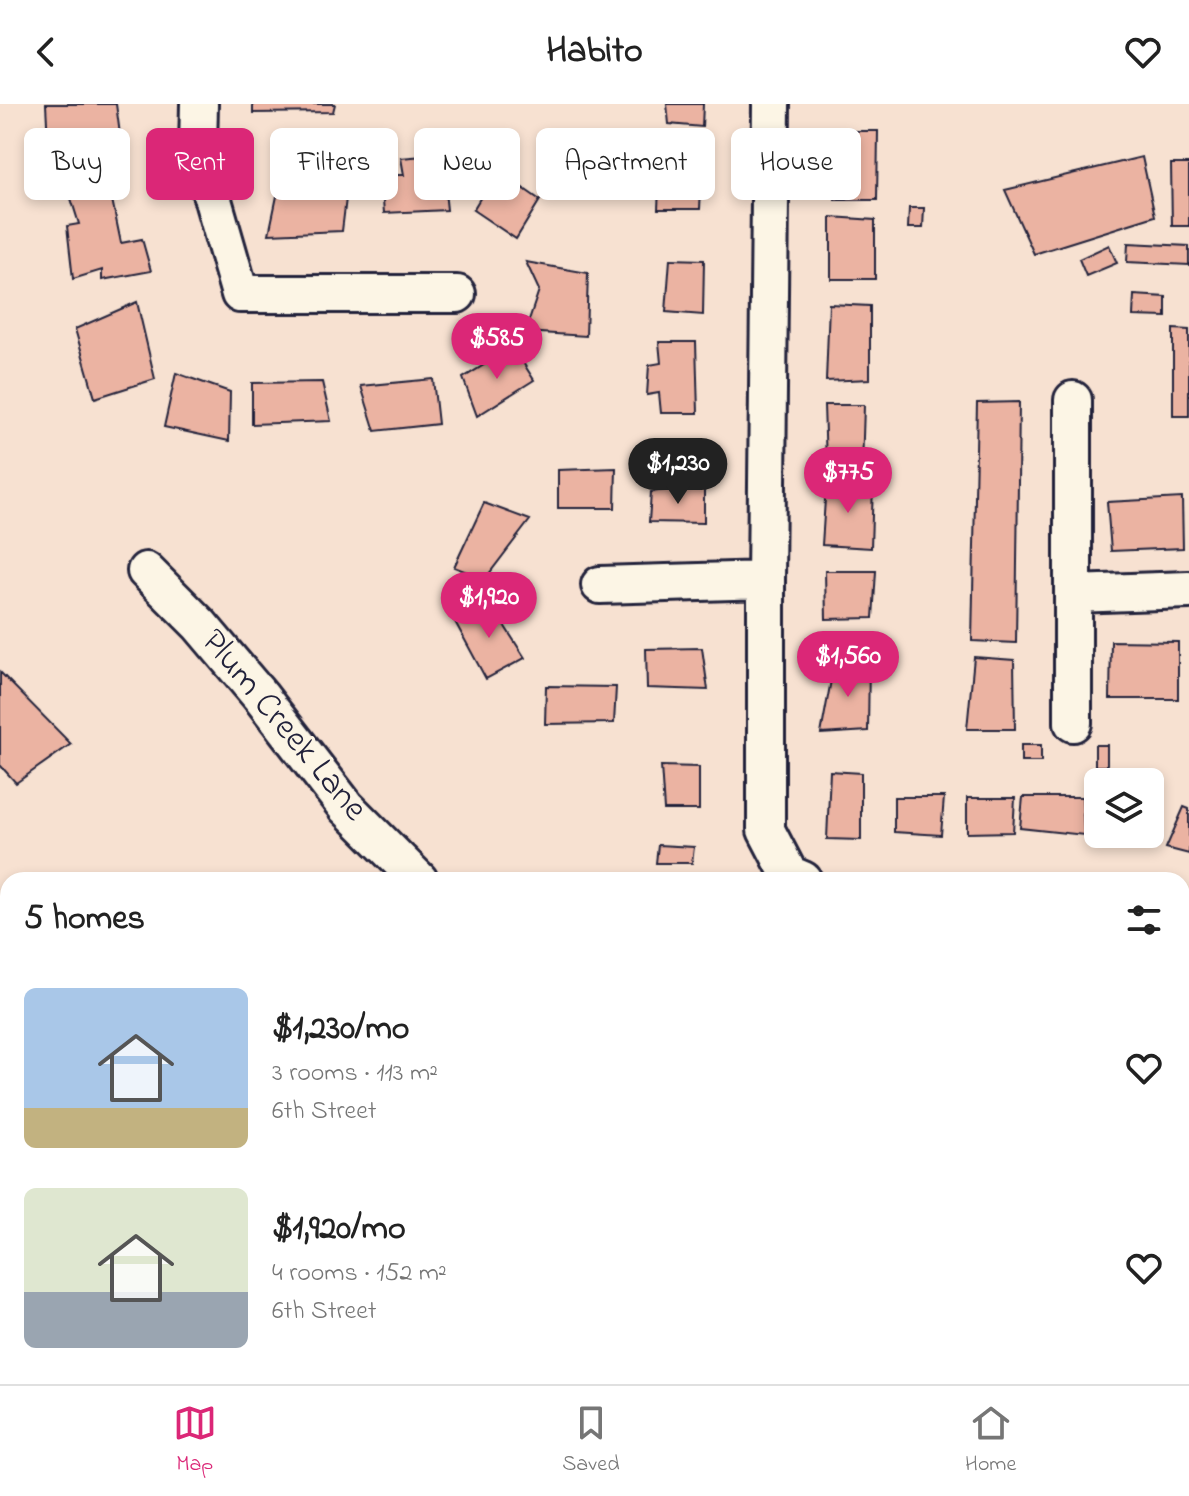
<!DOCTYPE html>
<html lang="en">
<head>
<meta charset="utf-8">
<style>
	body { margin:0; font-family:"Indie Flower",sans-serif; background:#f6f6f6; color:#222; height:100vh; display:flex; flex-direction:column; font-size:30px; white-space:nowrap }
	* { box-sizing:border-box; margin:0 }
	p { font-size:26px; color:#767676 }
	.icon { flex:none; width:44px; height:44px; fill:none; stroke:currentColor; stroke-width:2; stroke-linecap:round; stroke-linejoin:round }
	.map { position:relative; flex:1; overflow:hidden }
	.sheet { position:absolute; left:0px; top:768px; width:1190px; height:512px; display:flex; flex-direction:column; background:#fff; border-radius:24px 24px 0 0; box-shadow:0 4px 12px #0003 }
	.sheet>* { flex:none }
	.guide { position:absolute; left:24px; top:24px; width:1142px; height:72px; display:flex; gap:16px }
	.fabs { position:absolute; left:1084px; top:664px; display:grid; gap:16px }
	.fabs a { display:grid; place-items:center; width:80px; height:80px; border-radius:12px; background:#fff; box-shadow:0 4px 12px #0003; font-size:40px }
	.price { position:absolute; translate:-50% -68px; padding:0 18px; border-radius:28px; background:#db2777; color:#fff; font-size:26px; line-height:52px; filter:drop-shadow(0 2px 4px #0008) }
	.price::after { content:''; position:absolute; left:50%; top:48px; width:24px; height:18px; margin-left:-12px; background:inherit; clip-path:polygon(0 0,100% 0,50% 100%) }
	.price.on { background:#222; color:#fff }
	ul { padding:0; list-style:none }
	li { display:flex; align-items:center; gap:24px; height:200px; padding:0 24px }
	li span { display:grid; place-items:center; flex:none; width:224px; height:160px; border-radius:12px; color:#555 }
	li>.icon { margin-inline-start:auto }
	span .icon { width:96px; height:96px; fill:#fffc; stroke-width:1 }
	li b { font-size:34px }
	h2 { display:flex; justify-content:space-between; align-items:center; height:96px; padding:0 24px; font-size:34px }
	.pill { padding:0 28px; border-radius:12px; background:#fff; box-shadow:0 4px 12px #0003; font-size:28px; line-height:72px }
	.pill.on { background:#db2777; color:#fff }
	header { display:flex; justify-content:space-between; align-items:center; height:104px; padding:0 24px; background:#fff; font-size:36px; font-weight:700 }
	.tabs { display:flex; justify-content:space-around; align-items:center; height:112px; border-top:2px solid #e0e0e0; background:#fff; font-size:22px; color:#767676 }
	.tabs a { display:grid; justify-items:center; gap:4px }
	.tabs .on { color:#db2777 }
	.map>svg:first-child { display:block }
	.building { fill:#ebb3a2; stroke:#22223b; stroke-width:2 }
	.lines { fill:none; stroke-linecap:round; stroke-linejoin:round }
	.minor-casing { stroke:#22223b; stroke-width:42 }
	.minor { stroke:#fcf5e5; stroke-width:36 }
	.labels { text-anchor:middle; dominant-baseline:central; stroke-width:6; stroke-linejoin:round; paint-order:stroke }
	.street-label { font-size:36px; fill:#22223b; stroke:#fcf5e5 }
</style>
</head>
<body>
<header><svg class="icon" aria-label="back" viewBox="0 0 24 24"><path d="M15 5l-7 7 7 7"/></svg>Habito<svg class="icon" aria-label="heart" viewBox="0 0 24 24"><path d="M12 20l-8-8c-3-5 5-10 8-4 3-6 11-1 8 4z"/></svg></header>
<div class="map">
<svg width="1189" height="1280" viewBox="0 0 1189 1280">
	<rect width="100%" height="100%" fill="#f7e1d1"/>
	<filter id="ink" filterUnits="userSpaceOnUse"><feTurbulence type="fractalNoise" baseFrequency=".0125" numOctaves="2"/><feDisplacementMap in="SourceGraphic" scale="16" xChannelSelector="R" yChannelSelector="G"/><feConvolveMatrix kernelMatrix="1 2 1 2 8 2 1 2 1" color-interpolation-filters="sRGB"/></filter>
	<g filter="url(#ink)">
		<!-- building -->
		<path class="building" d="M 46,0 L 116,0 L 121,38 L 48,39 Z
			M 253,0 L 335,0 L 333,8 L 253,9 Z
			M 667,0 L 703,0 L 702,23 L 669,20 Z
			M 835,27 L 878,27 L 877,96 L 835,96 Z
			M 703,42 L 700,105 L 658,105 L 661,43 Z
			M 435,51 L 443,68 L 447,106 L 384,109 L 381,71 L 404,71 L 401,54 Z
			M 1142,53 L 1155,112 L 1034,150 L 1005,86 Z
			M 1171,60 L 1189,60 L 1189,122 L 1172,122 Z
			M 497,66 L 540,96 L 516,135 L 473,106 Z
			M 109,81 L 121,139 L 142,135 L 151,167 L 102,176 L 102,166 L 73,175 L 67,122 L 79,120 L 69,88 Z
			M 347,86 L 342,127 L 269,130 L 277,92 Z
			M 909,104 L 924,104 L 923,124 L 908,124 Z
			M 831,113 L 875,116 L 875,175 L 831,175 Z
			M 1128,139 L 1189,142 L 1189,161 L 1127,158 Z
			M 1109,141 L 1117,159 L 1086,172 L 1079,155 Z
			M 670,155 L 704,156 L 703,211 L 666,208 Z
			M 526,158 L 588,169 L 586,232 L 525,228 L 539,186 Z
			M 1134,191 L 1166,193 L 1166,213 L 1133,212 Z
			M 137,198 L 155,275 L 95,294 L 75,225 Z
			M 829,200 L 870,202 L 870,275 L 826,277 Z
			M 1173,225 L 1189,226 L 1189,312 L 1173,312 Z
			M 659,238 L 696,238 L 698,309 L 661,309 L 659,289 L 647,291 L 649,261 L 661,259 Z
			M 513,243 L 534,276 L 477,312 L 463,274 Z
			M 176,269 L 230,288 L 229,337 L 164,323 Z
			M 433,275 L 438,320 L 375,327 L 361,282 Z
			M 322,278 L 331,317 L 252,320 L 252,279 Z
			M 1019,298 L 1016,539 L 972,537 L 977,299 Z
			M 824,301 L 864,301 L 862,365 L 826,360 Z
			M 616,364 L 615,404 L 558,404 L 558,366 Z
			M 873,379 L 871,444 L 822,441 L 826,380 Z
			M 704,381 L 704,419 L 649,418 L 651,388 Z
			M 1182,394 L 1183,444 L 1111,447 L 1107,398 Z
			M 484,399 L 530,416 L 485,475 L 454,463 Z
			M 825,467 L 876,467 L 873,514 L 826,515 Z
			M 490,499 L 525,554 L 486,575 L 453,514 Z
			M 1111,537 L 1178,538 L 1178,595 L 1110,595 Z
			M 702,544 L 708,586 L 647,584 L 646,545 Z
			M 974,553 L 1014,556 L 1015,625 L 967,625 Z
			M 869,558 L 868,627 L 821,630 L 834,560 Z
			M 0,568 L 71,640 L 16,679 L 0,661 Z
			M 546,582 L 616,583 L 614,619 L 545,620 Z
			M 1021,641 L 1041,641 L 1041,658 L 1021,658 Z
			M 1095,641 L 1107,641 L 1107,662 L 1095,662 Z
			M 661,662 L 699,663 L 699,706 L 664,706 Z
			M 830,667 L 861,669 L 861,736 L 827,735 Z
			M 894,693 L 944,693 L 941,731 L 894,728 Z
			M 1023,693 L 1082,693 L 1084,731 L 1020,724 Z
			M 967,694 L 1015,694 L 1013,728 L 967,729 Z
			M 1150,694 L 1156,694 L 1155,730 L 1150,730 Z
			M 1184,703 L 1189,705 L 1189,750 L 1166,744 Z
			M 658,741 L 694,743 L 692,759 L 656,759 Z
			M 0,973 L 8,973 L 8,1015 L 0,1015 Z
			M 432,1272 L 458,1272 L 458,1280 L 432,1280 Z
			M 487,1272 L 517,1272 L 517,1280 L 487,1280 Z"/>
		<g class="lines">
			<!-- minor casing -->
			<g class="minor-casing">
				<path id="minor" d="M 199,0 L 198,44 L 240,190 L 457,190
					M 771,0 L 766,476 L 766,726 L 789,770 L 803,776
					M 1073,296 L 1073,619
					M 146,467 L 200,521 L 261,593 L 346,703 L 419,776
					M 600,481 L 766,476
					M 1073,490 L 1189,486
					M 0,1084 L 8,1084
					M 1182,1105 L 1189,1105
					M 364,1272 L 365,1280"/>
			</g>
			<!-- minor -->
			<use href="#minor" class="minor"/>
		</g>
	</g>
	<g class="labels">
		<!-- street labels -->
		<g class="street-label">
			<text transform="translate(283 622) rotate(50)">Plum Creek Lane</text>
		</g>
	</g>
</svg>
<div class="fabs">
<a><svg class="icon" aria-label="layers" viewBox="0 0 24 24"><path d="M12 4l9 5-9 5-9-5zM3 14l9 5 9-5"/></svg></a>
</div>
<b class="price" style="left:497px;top:277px">$585</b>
<b class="price on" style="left:678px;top:402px">$1,230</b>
<b class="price" style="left:848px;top:411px">$775</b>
<b class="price" style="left:489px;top:536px">$1,920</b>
<b class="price" style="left:848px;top:595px">$1,560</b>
<div class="guide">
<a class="pill">Buy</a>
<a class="pill on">Rent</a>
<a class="pill">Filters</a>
<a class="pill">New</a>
<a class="pill">Apartment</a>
<a class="pill">House</a>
</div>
<section class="sheet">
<h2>5 homes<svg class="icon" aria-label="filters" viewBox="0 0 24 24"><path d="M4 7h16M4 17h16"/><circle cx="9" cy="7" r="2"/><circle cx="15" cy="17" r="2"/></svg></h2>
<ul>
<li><span style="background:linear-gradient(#a9c7e8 75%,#c2b280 0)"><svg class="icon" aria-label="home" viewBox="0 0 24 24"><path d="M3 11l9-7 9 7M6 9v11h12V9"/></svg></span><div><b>$1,230/mo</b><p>3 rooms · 113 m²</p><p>6th Street</p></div><svg class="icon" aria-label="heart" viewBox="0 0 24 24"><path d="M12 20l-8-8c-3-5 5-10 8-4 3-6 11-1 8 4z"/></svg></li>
<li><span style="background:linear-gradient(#dfe7d0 65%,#9aa5b1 0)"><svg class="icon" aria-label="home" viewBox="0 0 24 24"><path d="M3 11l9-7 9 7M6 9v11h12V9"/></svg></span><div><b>$1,920/mo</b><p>4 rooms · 152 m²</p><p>6th Street</p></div><svg class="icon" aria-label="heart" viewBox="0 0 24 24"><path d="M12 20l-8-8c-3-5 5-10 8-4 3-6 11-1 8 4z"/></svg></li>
</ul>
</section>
</div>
<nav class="tabs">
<a class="on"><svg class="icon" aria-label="map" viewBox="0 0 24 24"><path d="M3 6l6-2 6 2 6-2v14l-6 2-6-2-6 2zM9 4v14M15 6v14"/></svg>Map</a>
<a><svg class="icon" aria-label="saved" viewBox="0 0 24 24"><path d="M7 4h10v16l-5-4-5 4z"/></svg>Saved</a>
<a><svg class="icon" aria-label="home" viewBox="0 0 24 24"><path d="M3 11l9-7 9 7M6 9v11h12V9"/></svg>Home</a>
</nav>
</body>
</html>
